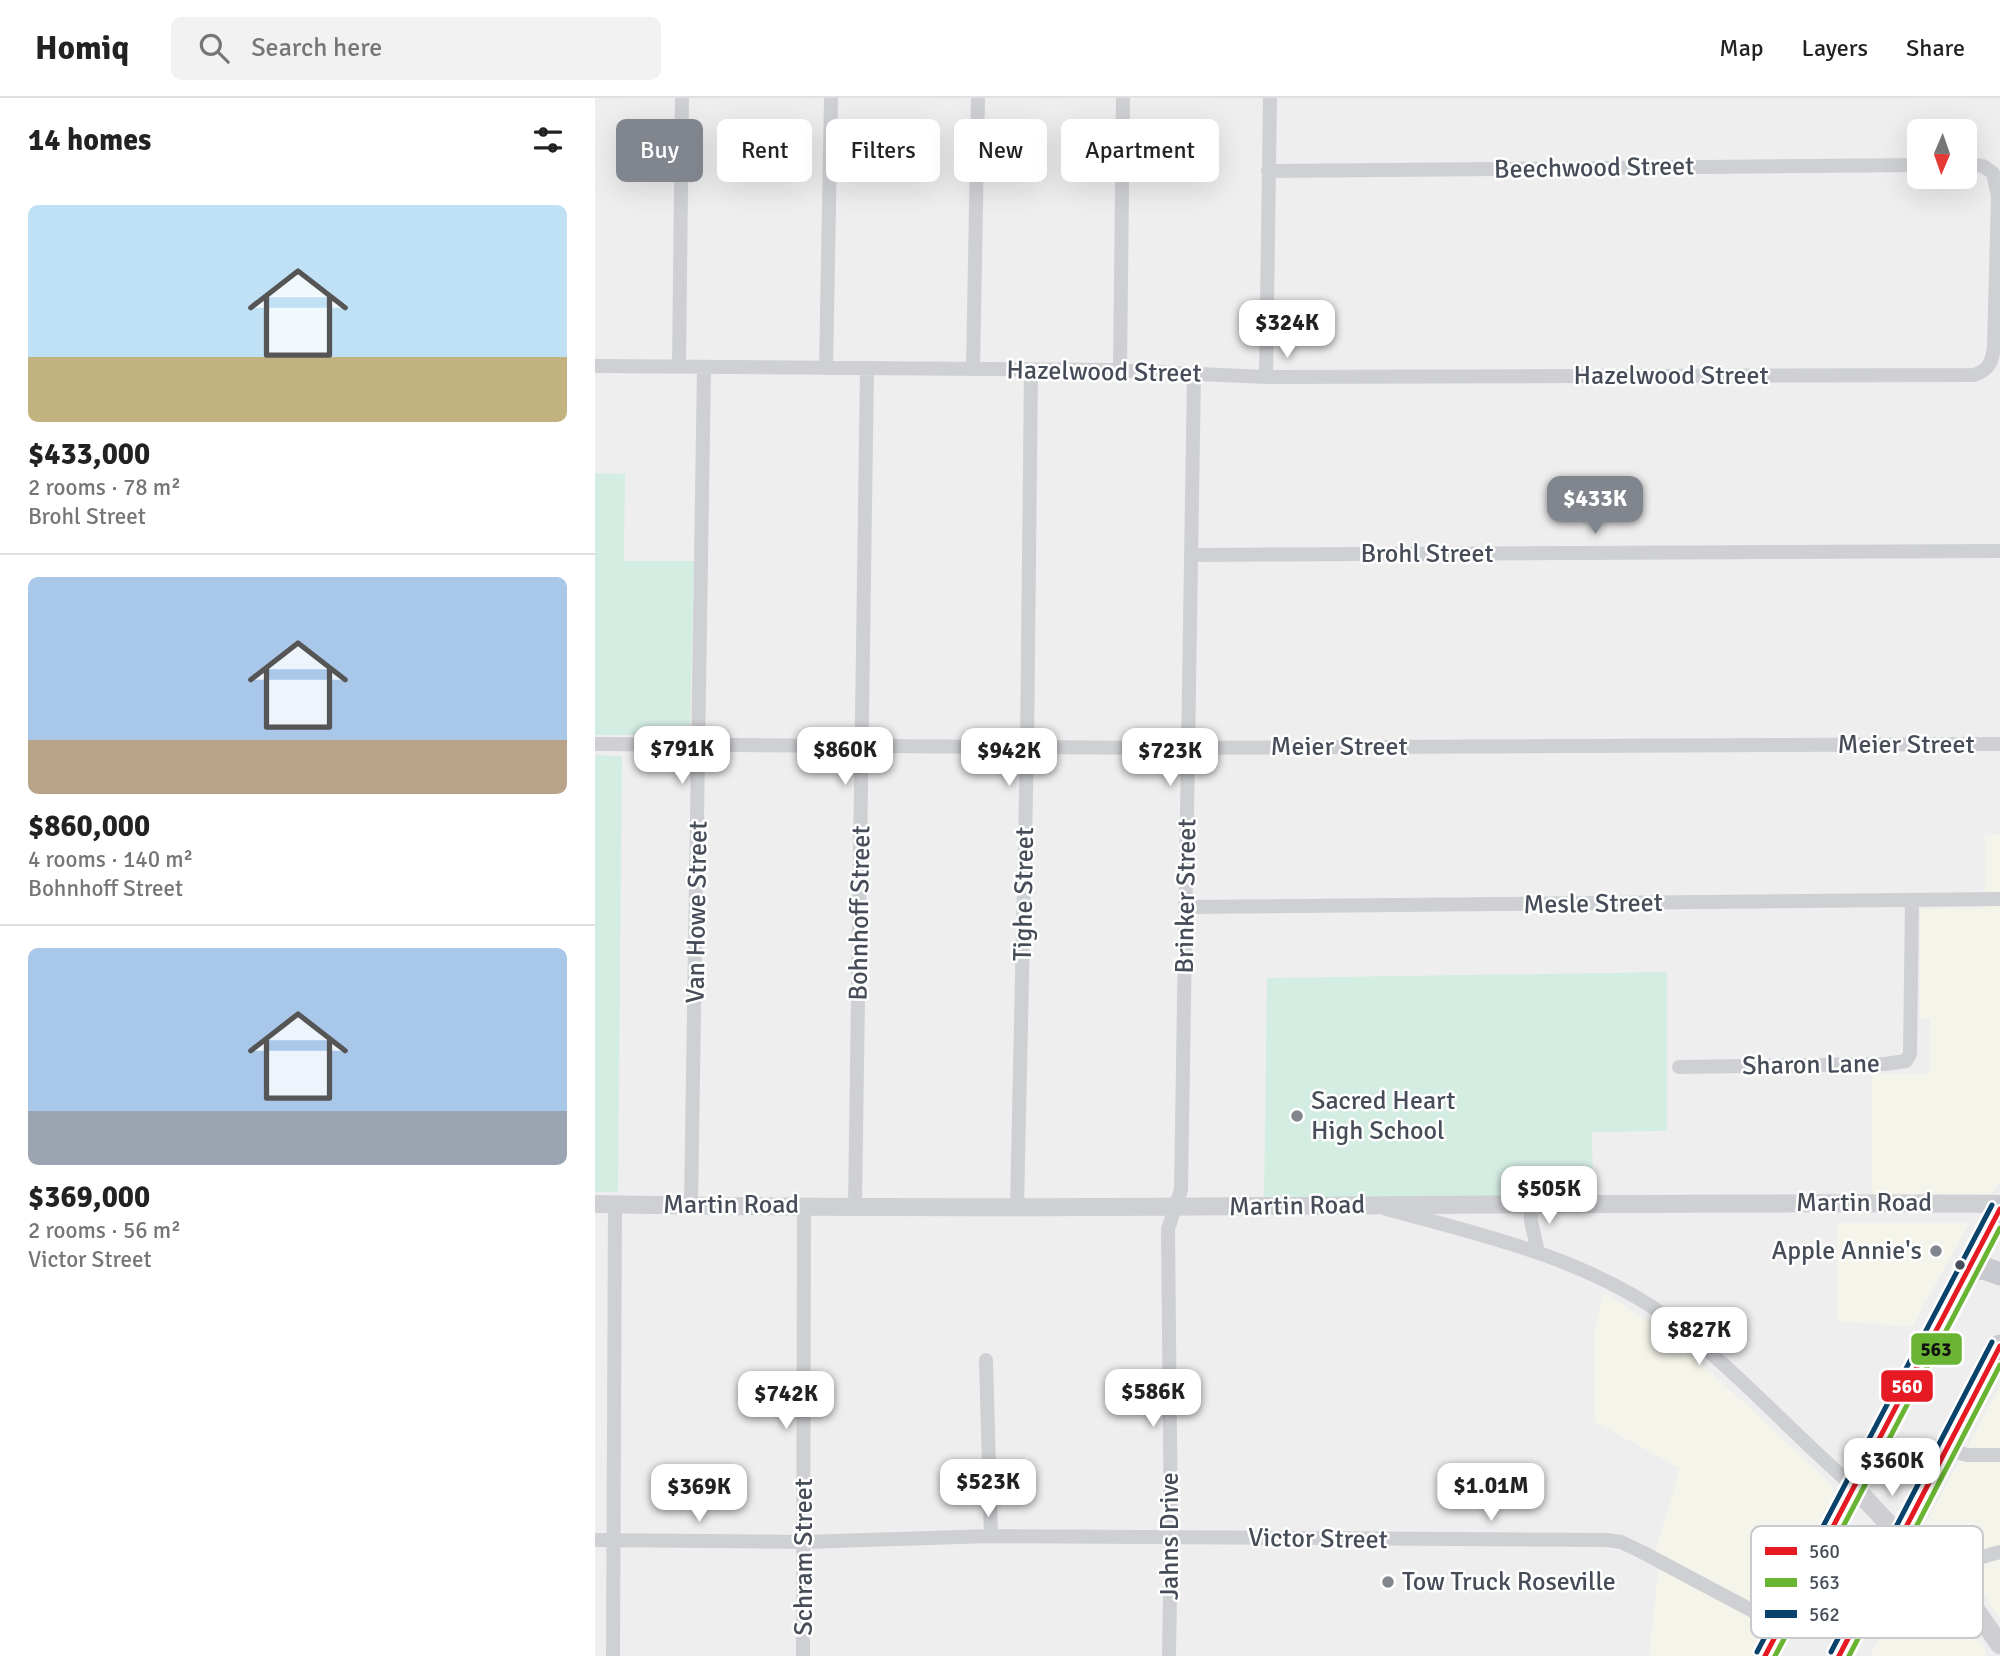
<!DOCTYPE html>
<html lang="en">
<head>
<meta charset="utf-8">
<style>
	body { margin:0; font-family:Signika,sans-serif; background:#f2f2f2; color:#222; height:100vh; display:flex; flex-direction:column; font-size:26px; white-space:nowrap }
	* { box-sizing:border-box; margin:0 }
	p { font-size:23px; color:#767676 }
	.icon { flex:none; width:38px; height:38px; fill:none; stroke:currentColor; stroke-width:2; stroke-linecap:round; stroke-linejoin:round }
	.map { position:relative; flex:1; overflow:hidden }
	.drawer { display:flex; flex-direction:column; background:#fff; width:595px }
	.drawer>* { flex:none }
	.guide { position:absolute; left:21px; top:21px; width:665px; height:63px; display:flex; gap:14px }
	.needle { width:46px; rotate:182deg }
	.fabs { position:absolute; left:1312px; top:21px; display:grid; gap:14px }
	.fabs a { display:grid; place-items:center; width:70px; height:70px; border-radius:10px; background:#fff; box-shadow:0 7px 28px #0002; font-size:35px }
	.price { position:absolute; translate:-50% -60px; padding:0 16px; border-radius:14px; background:#fff; color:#222; font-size:23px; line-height:46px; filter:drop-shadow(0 2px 4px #0008) }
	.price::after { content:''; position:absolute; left:50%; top:42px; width:21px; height:16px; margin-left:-10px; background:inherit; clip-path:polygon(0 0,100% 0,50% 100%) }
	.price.active { background:#81858d; color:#fff }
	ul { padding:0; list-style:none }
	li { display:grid; align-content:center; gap:14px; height:371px; padding:0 28px }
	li+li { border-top:2px solid #e0e0e0 }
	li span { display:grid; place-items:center; height:217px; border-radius:10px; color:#555 }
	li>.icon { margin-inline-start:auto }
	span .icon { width:126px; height:126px; fill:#fffc; stroke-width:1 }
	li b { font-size:30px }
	h2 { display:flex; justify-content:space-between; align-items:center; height:84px; padding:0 28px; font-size:30px }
	.pill { padding:0 24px; border-radius:10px; background:#fff; box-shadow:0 7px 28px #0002; font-size:24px; line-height:63px }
	.pill.active { background:#81858d; color:#fff }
	header { display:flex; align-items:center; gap:42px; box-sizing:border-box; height:98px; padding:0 35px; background:#fff; border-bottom:2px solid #e0e0e0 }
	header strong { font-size:33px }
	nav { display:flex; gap:38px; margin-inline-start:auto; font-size:24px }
	.search { width:490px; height:63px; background:#f2f2f2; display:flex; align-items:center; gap:18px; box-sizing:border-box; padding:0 24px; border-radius:10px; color:#767676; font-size:26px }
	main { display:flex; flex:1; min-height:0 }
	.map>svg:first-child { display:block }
	.commercial { fill:#f5f4ea }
	.green { fill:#d4ede2 }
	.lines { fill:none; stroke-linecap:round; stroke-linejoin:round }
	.minor { stroke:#cfd0d4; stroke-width:14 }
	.tertiary { stroke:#cfd0d4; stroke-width:18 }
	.secondary { stroke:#cfcfd3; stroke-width:19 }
	.primary { stroke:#c9cacf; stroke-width:23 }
	.bus-1-casing { stroke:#fff; stroke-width:10 }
	.bus-2-casing { stroke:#fff; stroke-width:10 }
	.bus-3-casing { stroke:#fff; stroke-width:10 }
	.bus-1 { stroke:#e51a23; stroke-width:5 }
	.bus-2 { stroke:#69b432; stroke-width:5 }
	.bus-3 { stroke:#09426a; stroke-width:5 }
	.poi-dot { fill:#81858d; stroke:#fff; stroke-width:2.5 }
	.bus-dot { fill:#464d59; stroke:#fff; stroke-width:2.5 }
	.labels { text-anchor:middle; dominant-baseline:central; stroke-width:5; stroke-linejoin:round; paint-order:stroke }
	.street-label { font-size:26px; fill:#464d59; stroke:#fff }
	.poi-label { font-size:26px; fill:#464d59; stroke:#fff; text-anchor:start }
	.key { fill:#fff; stroke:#c8cacd; stroke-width:2 }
	.key-label { font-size:19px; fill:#464d59 }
	.line-badge { stroke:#fff; stroke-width:2.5 }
	.badge-label { font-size:19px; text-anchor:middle; font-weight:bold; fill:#fff }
	.pale-badge-label { font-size:19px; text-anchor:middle; font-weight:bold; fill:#111 }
</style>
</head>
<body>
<header>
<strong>Homiq</strong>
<div class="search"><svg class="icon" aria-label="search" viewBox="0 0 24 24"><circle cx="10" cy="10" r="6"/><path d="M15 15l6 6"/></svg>Search here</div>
<nav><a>Map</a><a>Layers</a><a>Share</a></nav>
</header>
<main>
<section class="drawer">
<h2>14 homes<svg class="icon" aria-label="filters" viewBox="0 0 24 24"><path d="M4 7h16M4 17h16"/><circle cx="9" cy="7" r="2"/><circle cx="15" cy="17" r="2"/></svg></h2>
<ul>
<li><span style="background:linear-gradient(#bfe0f5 70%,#c2b280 0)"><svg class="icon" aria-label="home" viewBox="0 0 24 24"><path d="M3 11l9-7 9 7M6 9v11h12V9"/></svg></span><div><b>$433,000</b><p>2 rooms · 78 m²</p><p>Brohl Street</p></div></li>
<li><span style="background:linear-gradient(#a9c7e8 75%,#b9a48a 0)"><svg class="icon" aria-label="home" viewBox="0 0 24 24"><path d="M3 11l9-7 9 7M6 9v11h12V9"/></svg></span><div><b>$860,000</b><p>4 rooms · 140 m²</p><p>Bohnhoff Street</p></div></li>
<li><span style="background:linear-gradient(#a9c7e8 75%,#9aa5b1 0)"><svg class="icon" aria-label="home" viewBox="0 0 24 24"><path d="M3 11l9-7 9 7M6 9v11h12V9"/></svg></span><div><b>$369,000</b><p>2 rooms · 56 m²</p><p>Victor Street</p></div></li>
</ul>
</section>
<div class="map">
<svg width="1405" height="1558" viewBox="0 0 1405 1558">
	<rect width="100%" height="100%" fill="#efeeee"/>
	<!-- commercial -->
	<path class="commercial" d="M 1390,737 L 1405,737 L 1405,1083 L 1398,1094 L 1391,1096 L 1277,1097 L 1277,976 L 1335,976 L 1335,921 L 1325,921 L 1325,811 L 1390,810 Z
		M 1242,1125 L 1374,1125 L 1317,1229 L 1242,1223 Z
		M 1009,1195 L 1068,1233 L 1093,1253 L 1236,1386 L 1238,1390 L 1238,1400 L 1156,1558 L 1054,1558 L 1063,1476 L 1069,1464 L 1059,1458 L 1085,1370 L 1000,1324 L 1000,1229 Z
		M 1405,1289 L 1405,1521 L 1384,1488 L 1326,1434 Z
		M 1314,1485 L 1334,1489 L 1388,1548 L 1392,1558 L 1275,1558 Z"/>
	<!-- green -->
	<path class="green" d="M 0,375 L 30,376 L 29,463 L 99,463 L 95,637 L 0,637 Z
		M 0,657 L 27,658 L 23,1094 L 0,1094 Z
		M 1072,874 L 1072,1033 L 997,1034 L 998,1098 L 669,1100 L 672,880 Z"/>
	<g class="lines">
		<!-- minor -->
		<path class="minor" d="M 673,73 L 1325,67
			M 0,268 L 513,272 L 671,279 L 1379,277 C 1394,272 1397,264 1399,249 L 1403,98 L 1398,75 L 1388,68 L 1370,66
			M 84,268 L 87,0
			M 231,270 L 236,0
			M 378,271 L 383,0
			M 525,272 L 528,0
			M 671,279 L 675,0
			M 596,457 L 1405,453
			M 0,646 L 582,650 L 1405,646
			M 591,809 L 1405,801
			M 1084,969 L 1290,966 L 1311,963 L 1315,956 L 1317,803
			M 935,1106 L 936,1123 L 943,1154
			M 96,1107 L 109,269
			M 260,1108 L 272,270
			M 422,1109 L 432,649 L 436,272
			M 791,1111 C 885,1136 993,1161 1073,1220 C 1139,1270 1196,1334 1259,1389
			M 391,1262 L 396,1438
			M 1351,1351 L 1372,1357 L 1405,1357
			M 0,1442 L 209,1444 L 396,1438 L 1012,1442 L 1026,1444 L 1047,1454 L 1186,1528
			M 1359,1486 L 1380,1461 L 1405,1454
			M 18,1558 L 20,1106
			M 208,1558 L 209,1108
			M 574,1558 L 576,1439 L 573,1131 L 586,1092 L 599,275"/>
		<!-- tertiary -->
		<path class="tertiary" d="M 0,1106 C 468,1115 937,1102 1405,1106"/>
		<!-- secondary -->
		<path class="secondary" d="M 1259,1389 L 1307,1440 L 1376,1505 L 1405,1547"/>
		<!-- primary -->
		<path class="primary" d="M 1373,1172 L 1389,1170 L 1405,1176
			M 1170,1558 L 1405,1111
			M 1244,1558 L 1405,1248"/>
		<!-- bus-1 casing -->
		<g class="bus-1-casing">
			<path id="bus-1" d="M 1170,1558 L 1405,1111
				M 1244,1558 L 1405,1248"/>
		</g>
		<!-- bus-2 casing -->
		<g class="bus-2-casing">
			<path id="bus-2" d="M 1180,1558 L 1405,1130
				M 1254,1558 L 1405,1267"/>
		</g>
		<!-- bus-3 casing -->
		<g class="bus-3-casing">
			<path id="bus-3" d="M 1162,1554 L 1397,1107
				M 1236,1554 L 1397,1244"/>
		</g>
		<!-- bus-1 -->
		<use href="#bus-1" class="bus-1"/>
		<!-- bus-2 -->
		<use href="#bus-2" class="bus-2"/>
		<!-- bus-3 -->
		<use href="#bus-3" class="bus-3"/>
	</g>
	<!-- markers -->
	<g class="poi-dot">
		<circle cx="702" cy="1018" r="7"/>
		<circle cx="1341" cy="1153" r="7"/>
		<circle cx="793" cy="1484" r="7"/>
	</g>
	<circle class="bus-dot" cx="1365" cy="1167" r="6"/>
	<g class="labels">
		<!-- street labels -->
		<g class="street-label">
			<text transform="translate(999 70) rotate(-1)">Beechwood Street</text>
			<text transform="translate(509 274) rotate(1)">Hazelwood Street</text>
			<text x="1076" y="278">Hazelwood Street</text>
			<text x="832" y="456">Brohl Street</text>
			<text x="1311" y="647">Meier Street</text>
			<text x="744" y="649">Meier Street</text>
			<text transform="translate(429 796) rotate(-89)">Tighe Street</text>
			<text transform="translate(591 798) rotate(-89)">Brinker Street</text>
			<text transform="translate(998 806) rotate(-1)">Mesle Street</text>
			<text transform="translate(102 814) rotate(-89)">Van Howe Street</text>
			<text transform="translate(265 815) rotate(-89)">Bohnhoff Street</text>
			<text transform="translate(1216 967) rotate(-1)">Sharon Lane</text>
			<text x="1269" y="1105">Martin Road</text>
			<text x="136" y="1107">Martin Road</text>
			<text transform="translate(702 1108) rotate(-1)">Martin Road</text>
			<text transform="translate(575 1438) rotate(-90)">Jahns Drive</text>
			<text transform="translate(723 1441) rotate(1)">Victor Street</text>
			<text transform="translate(209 1459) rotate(-90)">Schram Street</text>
		</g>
		<!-- poi labels -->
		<g class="poi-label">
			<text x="716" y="1003">Sacred Heart<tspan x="716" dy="30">High School</tspan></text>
			<text x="1327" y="1153" text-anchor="end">Apple Annie's</text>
			<text x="807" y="1484">Tow Truck Roseville</text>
		</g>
	</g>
	<!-- legend -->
	<rect x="1156" y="1428" width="232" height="112" rx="10" class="key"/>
	<rect x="1170" y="1449" width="32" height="8" fill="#e51a23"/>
	<rect x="1170" y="1480" width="32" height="9" fill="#69b432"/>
	<rect x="1170" y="1512" width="32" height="8" fill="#09426a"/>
	<g class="key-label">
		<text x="1214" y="1460">560</text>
		<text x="1214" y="1491">563</text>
		<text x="1214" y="1523">562</text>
	</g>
	<g class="line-badge">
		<rect x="1315" y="1234" width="53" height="34" rx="7" fill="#69b432"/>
		<rect x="1285" y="1271" width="54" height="34" rx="7" fill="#e51a23"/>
	</g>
	<g class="badge-label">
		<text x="1312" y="1295">560</text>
	</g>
	<g class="pale-badge-label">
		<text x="1341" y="1258">563</text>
	</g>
</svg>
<div class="fabs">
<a><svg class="needle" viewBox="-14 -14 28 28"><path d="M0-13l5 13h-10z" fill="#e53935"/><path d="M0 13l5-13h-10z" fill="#767676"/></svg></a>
</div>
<b class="price" style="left:692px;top:262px">$324K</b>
<b class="price active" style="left:1000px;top:438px">$433K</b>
<b class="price" style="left:87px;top:688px">$791K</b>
<b class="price" style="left:250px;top:689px">$860K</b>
<b class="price" style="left:414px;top:690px">$942K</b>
<b class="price" style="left:575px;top:690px">$723K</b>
<b class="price" style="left:954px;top:1128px">$505K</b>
<b class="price" style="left:1104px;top:1269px">$827K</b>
<b class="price" style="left:558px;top:1331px">$586K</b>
<b class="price" style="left:191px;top:1333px">$742K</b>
<b class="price" style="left:1297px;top:1400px">$360K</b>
<b class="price" style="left:393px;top:1421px">$523K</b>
<b class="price" style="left:896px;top:1425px">$1.01M</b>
<b class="price" style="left:104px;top:1426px">$369K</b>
<div class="guide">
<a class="pill active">Buy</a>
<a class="pill">Rent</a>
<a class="pill">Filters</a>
<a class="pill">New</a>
<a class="pill">Apartment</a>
</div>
</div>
</main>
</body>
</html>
